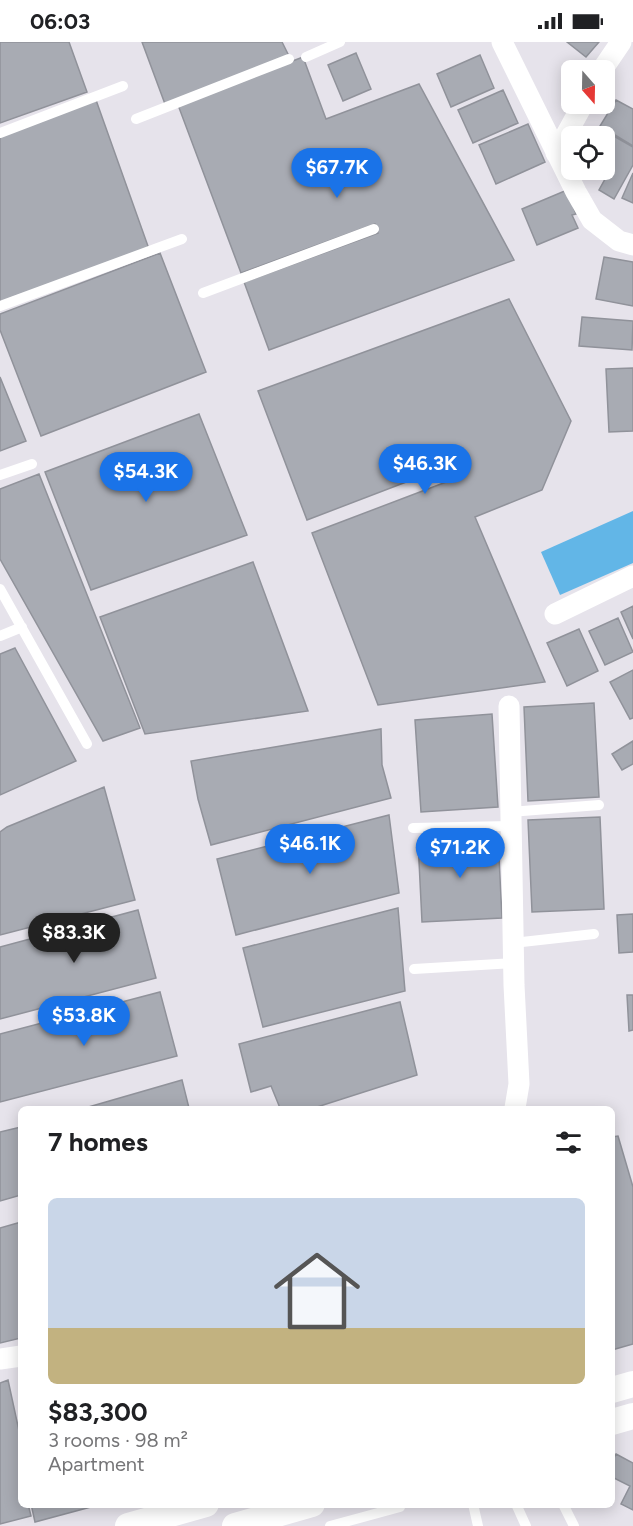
<!DOCTYPE html>
<html lang="en">
<head>
<meta charset="utf-8">
<style>
	body { margin:0; font-family:Figtree,sans-serif; background:#f6f6f6; color:#202124; height:100vh; display:flex; flex-direction:column; font-size:22px; white-space:nowrap }
	* { box-sizing:border-box; margin:0 }
	p { font-size:20px; color:#757577 }
	.icon { flex:none; width:33px; height:33px; fill:none; stroke:currentColor; stroke-width:2; stroke-linecap:round; stroke-linejoin:round }
	.map { position:relative; flex:1; overflow:hidden }
	.details { position:absolute; left:18px; top:1064px; width:597px; height:402px; display:flex; flex-direction:column; background:#fff; border-radius:9px; box-shadow:0 3px 15px #0003 }
	.details>* { flex:none }
	.needle { width:39px; rotate:160deg }
	.controls { position:absolute; left:561px; top:18px; display:grid; gap:12px }
	.controls a { display:grid; place-items:center; width:54px; height:54px; border-radius:9px; background:#fff; box-shadow:0 3px 15px #0003; font-size:30px }
	.price { position:absolute; translate:-50% -51px; padding:0 14px; border-radius:21px; background:#1a73e8; color:#fff; font-size:20px; line-height:39px; filter:drop-shadow(0 2px 3px #0008) }
	.price::after { content:''; position:absolute; left:50%; top:36px; width:18px; height:14px; margin-left:-9px; background:inherit; clip-path:polygon(0 0,100% 0,50% 100%) }
	.price.active { background:#222; color:#fff }
	ul { padding:0; list-style:none }
	li { display:grid; align-content:center; gap:12px; height:318px; padding:0 30px }
	li+li { border-top:2px solid #e0e0e0 }
	li span { display:grid; place-items:center; height:186px; border-radius:9px; color:#555 }
	li>.icon { margin-inline-start:auto }
	span .icon { width:108px; height:108px; fill:#fffc; stroke-width:1 }
	li b { font-size:26px }
	h2 { display:flex; justify-content:space-between; align-items:center; height:72px; padding:0 30px; font-size:26px }
	.status { display:flex; justify-content:space-between; align-items:center; height:42px; padding:0 30px; background:#fff; direction:ltr }
	.status svg { height:16px; fill:currentColor }
	.map>svg:first-child { display:block }
	.water { fill:#62b6e7 }
	.building { fill:#a8abb3; stroke:#90929a; stroke-width:1.5 }
	.lines { fill:none; stroke-linecap:round; stroke-linejoin:round }
	.service { stroke:#fff; stroke-width:10 }
	.minor { stroke:#fff; stroke-width:21 }
	.tertiary { stroke:#fff; stroke-width:26 }
</style>
</head>
<body>
<div class="status"><b>06:03</b><svg viewBox="0 0 49 12"><path d="M0 12V9h3v3zM5 12V6h3v6zM10 12V3h3v9zM15 12V0h3v12zM26 1h20v11H26zM47 4h2v5h-2z"/></svg></div>
<div class="map">
<svg width="633" height="1484" viewBox="0 0 633 1484">
	<rect width="100%" height="100%" fill="#e6e3eb"/>
	<!-- water -->
	<path class="water" d="M 633,469 L 633,521 L 560,553 L 541,510 Z"/>
	<!-- building -->
	<path class="building" d="M 0,0 L 69,0 L 87,50 L 0,81 Z
		M 142,0 L 282,0 L 289,14 L 165,62 Z
		M 567,0 L 599,0 L 586,15 Z
		M 356,11 L 371,47 L 343,59 L 328,23 Z
		M 480,13 L 494,46 L 451,65 L 437,32 Z
		M 303,15 L 326,77 L 419,42 L 514,218 L 269,308 L 244,240 L 378,191 L 375,182 L 241,231 L 178,63 Z
		M 503,48 L 518,81 L 473,101 L 458,68 Z
		M 96,58 L 149,207 L 0,261 L 0,93 Z
		M 616,58 L 633,67 L 633,104 L 600,84 Z
		M 528,82 L 545,120 L 496,142 L 479,103 Z
		M 605,89 L 633,105 L 633,123 L 614,157 L 599,148 L 610,128 L 604,125 L 604,94 L 602,94 Z
		M 633,131 L 633,161 L 622,156 Z
		M 567,148 L 576,172 L 572,173 L 578,186 L 537,203 L 522,167 Z
		M 160,211 L 206,330 L 41,394 L 0,288 L 0,272 Z
		M 604,215 L 633,220 L 633,264 L 596,257 Z
		M 509,257 L 571,379 L 542,448 L 475,475 L 545,640 L 378,663 L 312,491 L 454,437 L 448,424 L 307,478 L 258,349 Z
		M 582,275 L 633,279 L 632,308 L 579,304 Z
		M 633,326 L 633,389 L 609,390 L 606,327 Z
		M 0,335 L 26,399 L 0,409 Z
		M 199,372 L 247,493 L 91,548 L 45,430 Z
		M 39,432 L 140,686 L 103,699 L 0,517 L 0,447 Z
		M 253,520 L 308,669 L 145,692 L 100,575 Z
		M 633,564 L 633,597 L 621,570 Z
		M 618,576 L 633,610 L 605,623 L 589,589 Z
		M 579,587 L 598,629 L 567,644 L 547,601 Z
		M 15,606 L 76,719 L 0,753 L 0,612 Z
		M 633,628 L 633,676 L 630,677 L 610,640 Z
		M 594,661 L 599,755 L 528,759 L 524,665 Z
		M 492,672 L 498,765 L 421,770 L 415,678 Z
		M 381,687 L 382,723 L 391,756 L 211,803 L 198,757 L 191,719 Z
		M 633,699 L 633,722 L 622,728 L 612,712 Z
		M 104,745 L 135,858 L 0,893 L 0,790 L 7,785 Z
		M 389,773 L 399,851 L 236,893 L 217,817 Z
		M 600,775 L 604,867 L 532,870 L 528,778 Z
		M 498,795 L 502,876 L 422,880 L 418,799 Z
		M 398,866 L 405,949 L 263,985 L 243,906 Z
		M 138,868 L 156,936 L 0,977 L 0,905 Z
		M 633,872 L 633,910 L 619,911 L 617,873 Z
		M 160,950 L 177,1014 L 0,1060 L 0,992 Z
		M 627,953 L 633,953 L 633,988 L 629,989 Z
		M 400,960 L 417,1033 L 314,1066 L 280,1066 L 271,1044 L 251,1050 L 239,1002 Z
		M 182,1038 L 189,1066 L 85,1066 Z
		M 21,1085 L 21,1153 L 0,1159 L 0,1090 Z
		M 618,1094 L 633,1145 L 633,1302 L 612,1308 L 612,1095 Z
		M 21,1180 L 21,1296 L 0,1301 L 0,1186 Z
		M 8,1338 L 21,1398 L 21,1462 L 28,1462 L 31,1474 L 0,1482 L 0,1341 Z
		M 616,1412 L 633,1421 L 633,1468 L 621,1462 L 630,1444 L 612,1435 L 612,1420 Z
		M 31,1462 L 102,1462 L 35,1480 Z"/>
	<g class="lines">
		<!-- service -->
		<path class="service" d="M 306,15 L 340,0
			M 136,77 L 289,17
			M 0,91 L 123,44
			M 203,251 L 374,187
			M 0,264 L 182,197
			M 0,433 L 32,422
			M 0,547 L 87,702
			M 0,594 L 22,585
			M 510,770 L 599,763
			M 413,786 L 510,784
			M 513,901 L 594,892
			M 414,927 L 513,921
			M 473,1462 L 478,1484
			M 516,1462 L 526,1484
			M 563,1462 L 574,1484
			M 330,1484 L 400,1465 L 399,1462"/>
		<!-- minor -->
		<path class="minor" d="M 502,0 L 576,150 L 592,178 L 619,199 L 633,203
			M 602,28 L 621,0
			M 556,111 L 583,62
			M 555,572 L 633,534
			M 509,664 L 514,943 L 519,1042 L 515,1066
			M 0,1317 L 21,1314"/>
		<!-- tertiary -->
		<path class="tertiary" d="M 612,1348 L 633,1342
			M 612,1380 L 633,1374
			M 128,1484 L 206,1462
			M 235,1484 L 312,1462"/>
	</g>
</svg>
<div class="controls">
<a><svg class="needle" viewBox="-14 -14 28 28"><path d="M0-13l5 13h-10z" fill="#e53935"/><path d="M0 13l5-13h-10z" fill="#757577"/></svg></a>
<a><svg class="icon" aria-label="locate" viewBox="0 0 24 24"><circle cx="12" cy="12" r="6"/><path d="M12 2v4M12 18v4M2 12h4M18 12h4"/></svg></a>
</div>
<b class="price" style="left:337px;top:157px">$67.7K</b>
<b class="price" style="left:425px;top:453px">$46.3K</b>
<b class="price" style="left:146px;top:461px">$54.3K</b>
<b class="price" style="left:310px;top:833px">$46.1K</b>
<b class="price" style="left:460px;top:837px">$71.2K</b>
<b class="price active" style="left:74px;top:922px">$83.3K</b>
<b class="price" style="left:84px;top:1005px">$53.8K</b>
<section class="details">
<h2>7 homes<svg class="icon" aria-label="filters" viewBox="0 0 24 24"><path d="M4 7h16M4 17h16"/><circle cx="9" cy="7" r="2"/><circle cx="15" cy="17" r="2"/></svg></h2>
<ul>
<li><span style="background:linear-gradient(#c9d6e8 70%,#c2b280 0)"><svg class="icon" aria-label="home" viewBox="0 0 24 24"><path d="M3 11l9-7 9 7M6 9v11h12V9"/></svg></span><div><b>$83,300</b><p>3 rooms · 98 m²</p><p>Apartment</p></div></li>
</ul>
</section>
</div>
</body>
</html>
